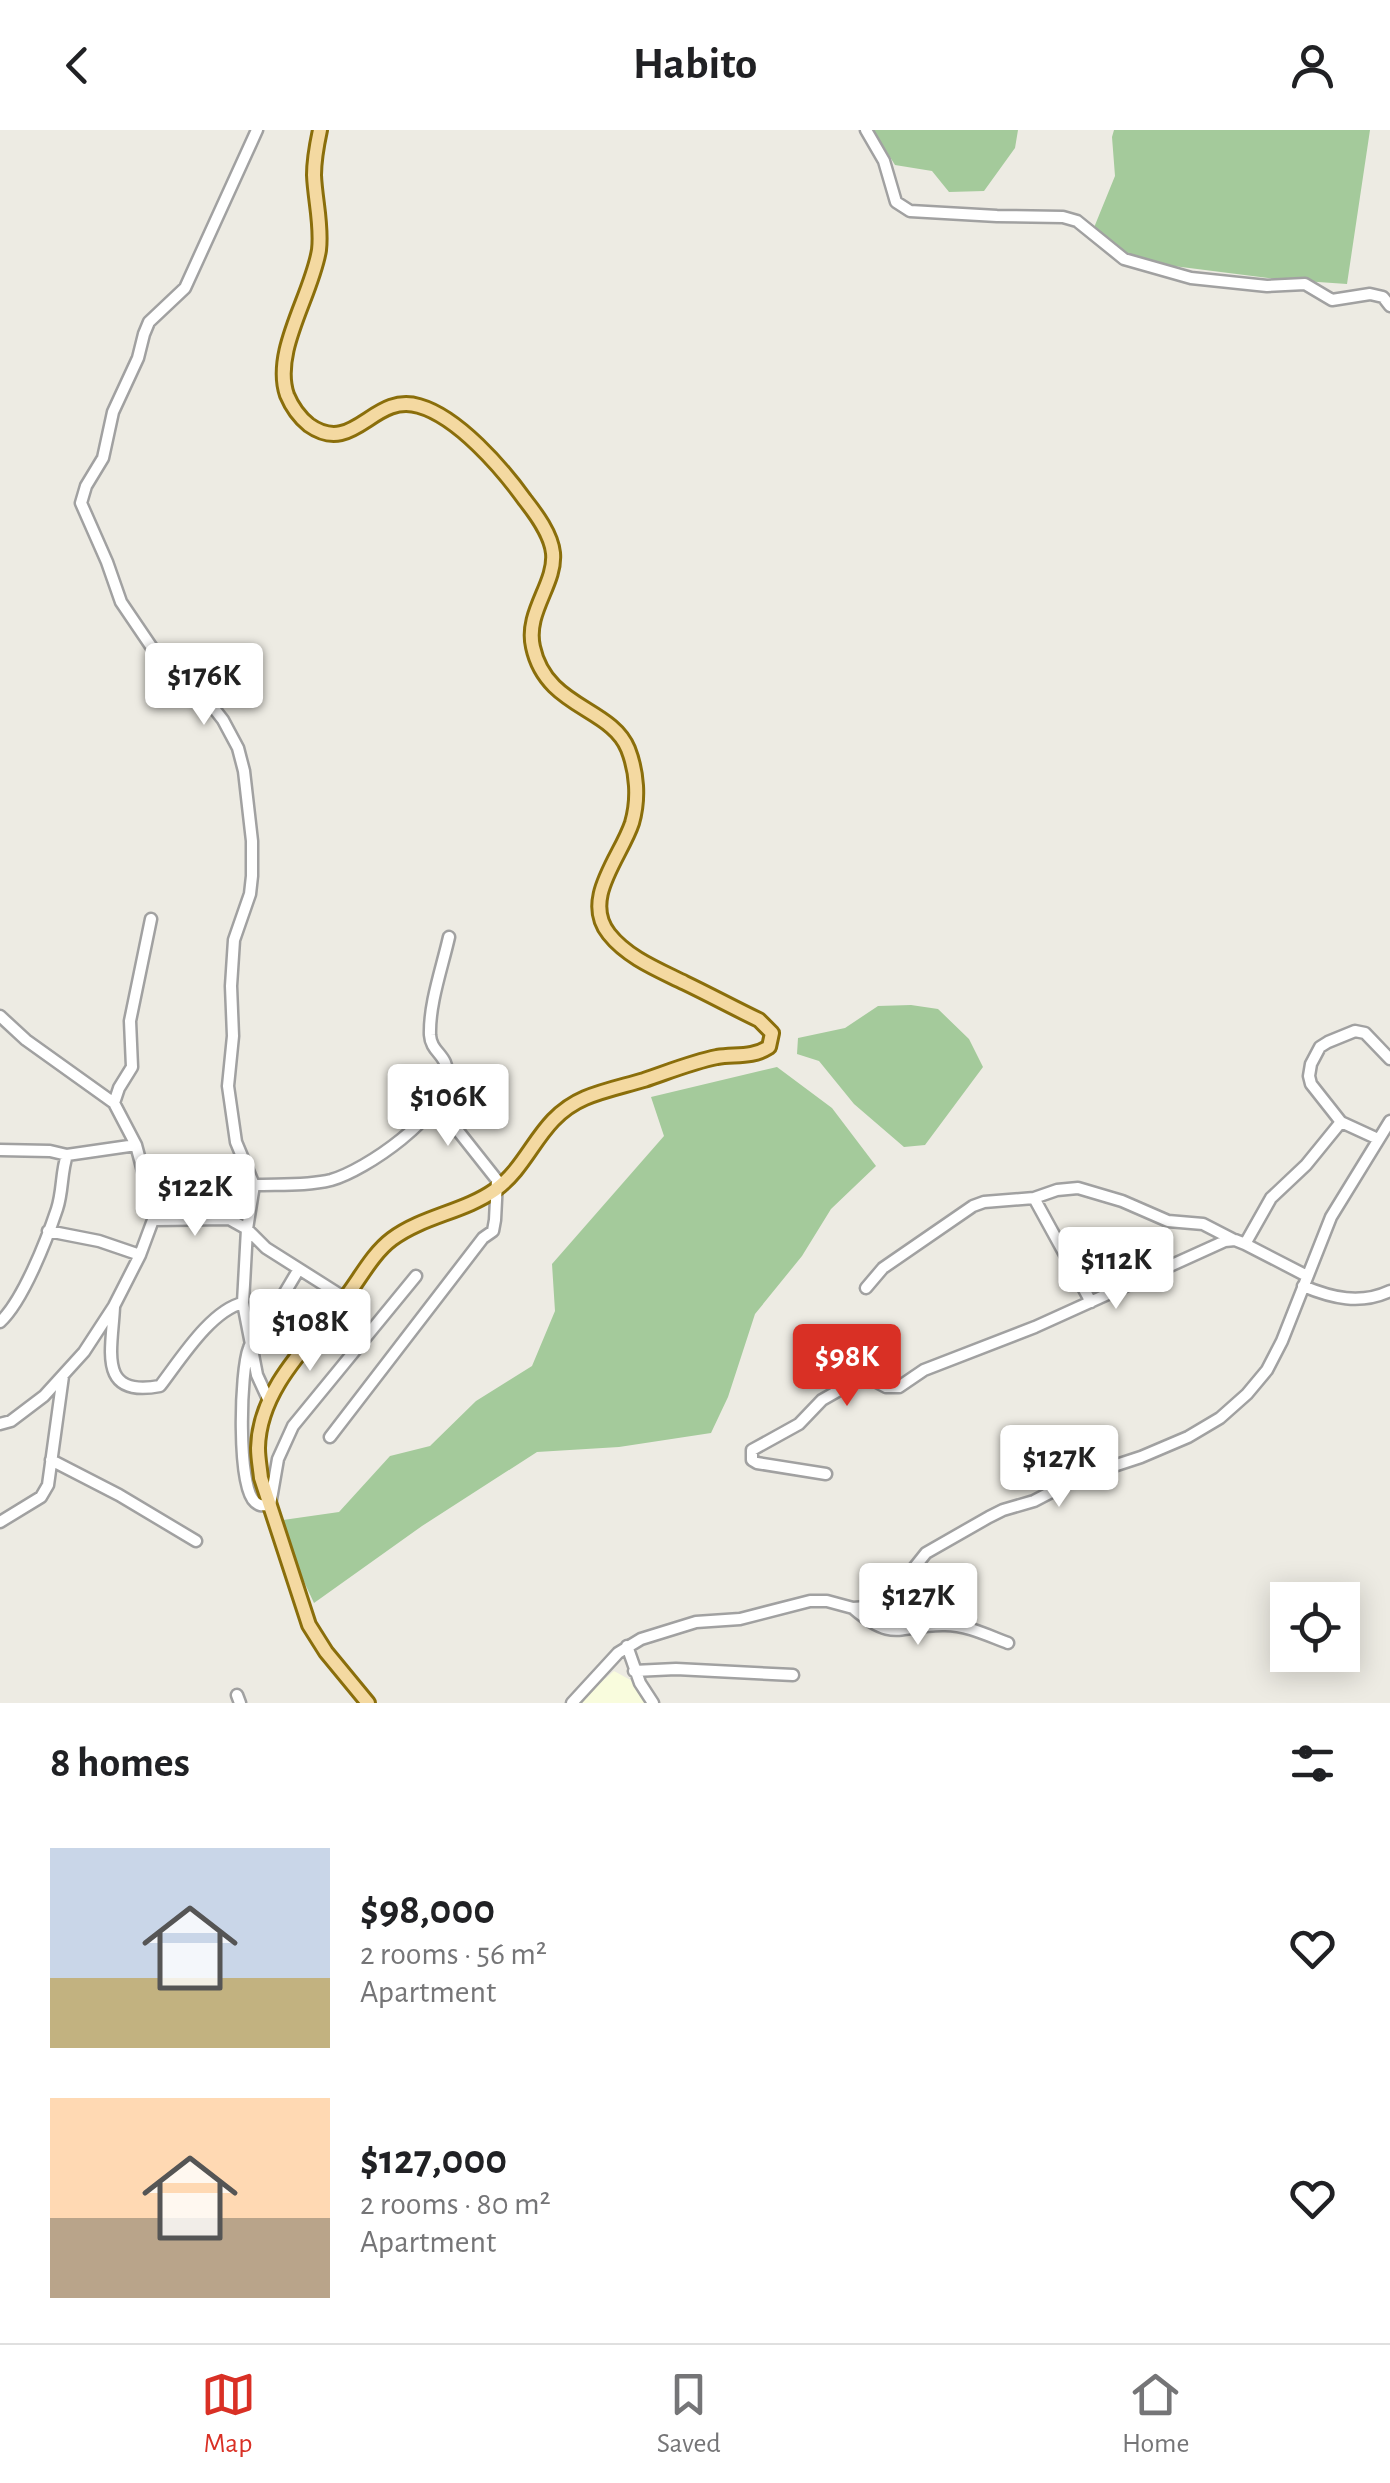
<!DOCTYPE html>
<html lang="en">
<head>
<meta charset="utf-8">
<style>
	body { margin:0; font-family:"Alegreya Sans",sans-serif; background:#f2f2f2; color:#202124; height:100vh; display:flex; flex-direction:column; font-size:38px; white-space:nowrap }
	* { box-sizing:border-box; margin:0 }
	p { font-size:32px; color:#757577 }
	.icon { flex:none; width:55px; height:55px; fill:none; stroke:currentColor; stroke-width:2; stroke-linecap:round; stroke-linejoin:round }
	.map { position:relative; height:1573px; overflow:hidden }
	.panel { display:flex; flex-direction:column; background:#fff; flex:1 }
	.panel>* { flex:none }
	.fabs { position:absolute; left:1270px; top:1452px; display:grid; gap:20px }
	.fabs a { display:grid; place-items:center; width:90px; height:90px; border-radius:0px; background:#fff; box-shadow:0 5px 25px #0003; font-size:50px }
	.price { position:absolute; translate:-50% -85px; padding:0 22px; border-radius:10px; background:#fff; color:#222; font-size:32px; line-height:65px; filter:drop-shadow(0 2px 5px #0008) }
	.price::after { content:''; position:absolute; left:50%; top:60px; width:30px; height:22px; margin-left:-15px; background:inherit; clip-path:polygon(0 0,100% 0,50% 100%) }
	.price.active { background:#d93025; color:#fff }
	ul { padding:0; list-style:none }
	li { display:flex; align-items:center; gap:30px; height:250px; padding:0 50px }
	li span { display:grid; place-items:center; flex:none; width:280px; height:200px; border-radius:0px; color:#555 }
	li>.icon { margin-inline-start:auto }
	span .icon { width:120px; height:120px; fill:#fffc; stroke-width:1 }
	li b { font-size:42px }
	h2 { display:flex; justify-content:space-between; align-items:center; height:120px; padding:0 50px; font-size:42px }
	header { display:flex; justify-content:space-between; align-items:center; height:130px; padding:0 50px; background:#fff; font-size:45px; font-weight:700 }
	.tabs { display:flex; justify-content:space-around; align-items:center; height:140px; border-top:2px solid #e0e0e0; background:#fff; font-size:28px; color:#757577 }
	.tabs a { display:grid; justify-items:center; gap:5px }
	.tabs .active { color:#d93025 }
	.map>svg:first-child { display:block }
	.education { fill:#f9fcdd }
	.forest { fill:#a4ca9b }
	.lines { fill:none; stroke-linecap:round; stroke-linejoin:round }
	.minor-casing { stroke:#a1a1a1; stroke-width:15 }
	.major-casing { stroke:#8a6e0b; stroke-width:18 }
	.minor { stroke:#fff; stroke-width:10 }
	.major { stroke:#f4d9a1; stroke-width:12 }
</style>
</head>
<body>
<header><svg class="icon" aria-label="back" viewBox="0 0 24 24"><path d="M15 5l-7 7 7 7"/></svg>Habito<svg class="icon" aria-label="person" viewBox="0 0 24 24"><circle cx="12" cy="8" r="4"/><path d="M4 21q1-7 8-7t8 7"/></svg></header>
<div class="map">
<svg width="1390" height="1573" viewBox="0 0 1390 1573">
	<rect width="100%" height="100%" fill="#edebe3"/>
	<!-- education -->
	<path class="education" d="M 614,1541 L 636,1553 L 646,1573 L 577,1573 Z"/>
	<!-- forest -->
	<path class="forest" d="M 873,0 L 1018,0 L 1015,18 L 984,61 L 949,62 L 932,41 L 895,35 Z
		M 1114,0 L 1370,0 L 1347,154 L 1275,149 L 1134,131 L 1093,100 L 1115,46 L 1112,7 Z
		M 911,875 L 938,879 L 969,909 L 983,937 L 925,1015 L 904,1017 L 854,974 L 819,931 L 797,924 L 798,908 L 845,898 L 878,876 Z
		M 777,937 L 832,978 L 876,1036 L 831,1079 L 802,1126 L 755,1184 L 728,1267 L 711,1303 L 619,1317 L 537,1322 L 422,1396 L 314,1473 L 298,1439 L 283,1390 L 339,1382 L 390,1326 L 430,1316 L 476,1271 L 532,1236 L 555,1181 L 552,1134 L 664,1006 L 651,967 Z"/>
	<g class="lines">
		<!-- minor casing -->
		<g class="minor-casing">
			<path id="minor" d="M 257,0 L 185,158 L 149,192 L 144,204 L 138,228 L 113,282 L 103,328 L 86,356 L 81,373 L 107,432 L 121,472 L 161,531 L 209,572 L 223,590 L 238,618 L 244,641 L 252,711 L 252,746 L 250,764 L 234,810 L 231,856 L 233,906 L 228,956 L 236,1012 L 254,1055 L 247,1099 L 243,1173 L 257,1245 L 269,1271
				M 866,0 L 884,31 L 896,72 L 910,81 L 997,86 L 1063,87 L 1077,91 L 1124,129 L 1191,148 L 1267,156 L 1305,154 L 1332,170 L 1370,164 L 1383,167 L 1390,176
				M 0,886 L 26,910 L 114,973 L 136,1015 L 151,1071 L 153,1090 L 140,1125 L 114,1176 L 84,1222 L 44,1266 L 11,1291 L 0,1294
				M 114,973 L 119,958 L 132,937 L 130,891 L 151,789
				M 1378,1009 L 1341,992 L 1311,954 L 1309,946 L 1311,934 L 1320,917 L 1328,912 L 1355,901 L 1365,903 L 1390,929
				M 0,1020 L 50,1021 L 67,1025
				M 254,1055 C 279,1054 307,1056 331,1050 C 366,1040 445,986 447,946 C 449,925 431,923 430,905 C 429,874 442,838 449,807
				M 1034,1068 L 1091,1172
				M 153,1090 L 229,1089 L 247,1099 L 266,1118 L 345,1168
				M 48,1101 L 99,1111 L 140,1125
				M 1245,1114 L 1271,1068 L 1306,1035 L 1341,992
				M 299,1139 C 288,1157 278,1175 266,1192 C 260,1201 252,1208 249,1218 C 240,1241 237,1357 255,1372 C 261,1377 263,1375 270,1375 L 278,1329 L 293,1296 L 416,1146
				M 1303,1156 C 1332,1168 1360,1175 1390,1161
				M 866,1158 L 883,1138 L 973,1076 L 984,1072 L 1034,1068 L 1057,1060 L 1078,1058 L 1122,1071 L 1168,1091 L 1203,1094 L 1234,1110
				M 114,1177 C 112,1220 97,1268 160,1256 C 180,1230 211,1180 243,1173
				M 0,1192 C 23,1171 47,1109 57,1079 C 63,1061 61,1042 67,1025 L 136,1015
				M 330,1307 L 483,1108 L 493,1101 L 495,1090 L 497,1050 L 459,1002 L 440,968
				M 51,1330 L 119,1365 L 196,1411
				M 826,1344 L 757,1333 L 752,1330 L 752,1320 L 799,1294 L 822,1270 L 857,1250 L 871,1249 L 886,1257 L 899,1257 L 924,1240 L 1035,1197 L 1225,1111 L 1235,1110 L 1245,1114 L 1307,1146
				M 0,1392 L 41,1367 L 48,1355 L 63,1246
				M 854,1479 C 895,1514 900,1494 945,1495 C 967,1495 989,1506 1008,1513
				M 627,1516 L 640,1553 L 653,1573
				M 634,1541 L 676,1539 L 793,1545
				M 237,1565 L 240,1573
				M 572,1573 L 618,1523 L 641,1509 L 696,1492 L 740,1489 L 810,1471 L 827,1471 L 853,1478 L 867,1477 L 882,1470 L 898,1458 L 926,1423 L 989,1387 L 1003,1380 L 1034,1371 L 1080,1347 L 1141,1327 L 1188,1307 L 1220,1288 L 1247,1264 L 1267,1240 L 1282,1211 L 1331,1087 L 1390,991"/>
		</g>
		<!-- major casing -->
		<g class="major-casing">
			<path id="major" d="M 320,0 C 317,14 314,30 314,45 C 315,70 322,95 319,120 C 312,165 272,221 287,265 C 292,277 299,287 309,295 C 354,327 373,262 419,276 C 458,287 502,338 525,370 C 536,384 551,404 553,423 C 556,454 525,482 533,517 C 546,578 611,577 628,619 C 637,642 639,669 632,693 C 621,727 581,769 609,804 C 628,828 659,840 685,853 C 710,865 734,878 759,890 L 772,903 L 769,917 C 752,928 735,924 717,927 C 692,932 668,942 644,950 C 624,956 604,960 585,968 C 538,988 532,1033 495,1060 C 464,1082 423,1086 392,1109 C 372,1124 360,1149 345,1168 C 311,1212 259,1258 258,1318 C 258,1328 260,1338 261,1348 L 309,1495 L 326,1522 L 368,1573"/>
		</g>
		<!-- minor -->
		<use href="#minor" class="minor"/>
		<!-- major -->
		<use href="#major" class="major"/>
	</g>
</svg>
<div class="fabs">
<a><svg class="icon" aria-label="locate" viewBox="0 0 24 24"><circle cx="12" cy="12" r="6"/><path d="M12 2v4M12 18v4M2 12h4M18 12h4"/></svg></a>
</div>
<b class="price" style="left:204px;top:598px">$176K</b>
<b class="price" style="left:448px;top:1019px">$106K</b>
<b class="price" style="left:195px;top:1109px">$122K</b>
<b class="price" style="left:1116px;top:1182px">$112K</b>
<b class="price" style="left:310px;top:1244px">$108K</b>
<b class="price active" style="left:847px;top:1279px">$98K</b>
<b class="price" style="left:1059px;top:1380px">$127K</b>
<b class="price" style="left:918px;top:1518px">$127K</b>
</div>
<section class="panel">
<h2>8 homes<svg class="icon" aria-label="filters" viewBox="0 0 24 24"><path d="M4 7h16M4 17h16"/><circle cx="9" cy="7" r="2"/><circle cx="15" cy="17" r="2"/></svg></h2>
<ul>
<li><span style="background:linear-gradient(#c9d6e8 65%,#c2b280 0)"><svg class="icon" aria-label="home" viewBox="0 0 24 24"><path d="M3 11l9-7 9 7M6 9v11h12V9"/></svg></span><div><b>$98,000</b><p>2 rooms · 56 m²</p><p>Apartment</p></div><svg class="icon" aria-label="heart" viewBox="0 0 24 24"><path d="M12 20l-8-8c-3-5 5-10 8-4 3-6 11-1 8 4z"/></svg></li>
<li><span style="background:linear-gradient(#ffd9b3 60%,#b9a48a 0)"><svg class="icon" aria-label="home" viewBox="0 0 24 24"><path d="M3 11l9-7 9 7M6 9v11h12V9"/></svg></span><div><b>$127,000</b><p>2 rooms · 80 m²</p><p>Apartment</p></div><svg class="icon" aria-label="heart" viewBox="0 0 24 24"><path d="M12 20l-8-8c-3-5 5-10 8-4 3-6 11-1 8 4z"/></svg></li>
</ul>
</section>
<nav class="tabs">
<a class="active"><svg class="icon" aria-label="map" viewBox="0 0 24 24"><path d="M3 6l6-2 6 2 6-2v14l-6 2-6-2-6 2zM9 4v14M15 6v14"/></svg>Map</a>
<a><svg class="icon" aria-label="saved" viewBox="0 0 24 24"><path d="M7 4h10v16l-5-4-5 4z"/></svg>Saved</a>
<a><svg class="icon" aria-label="home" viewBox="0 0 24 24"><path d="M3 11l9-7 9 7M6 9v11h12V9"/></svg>Home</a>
</nav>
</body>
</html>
